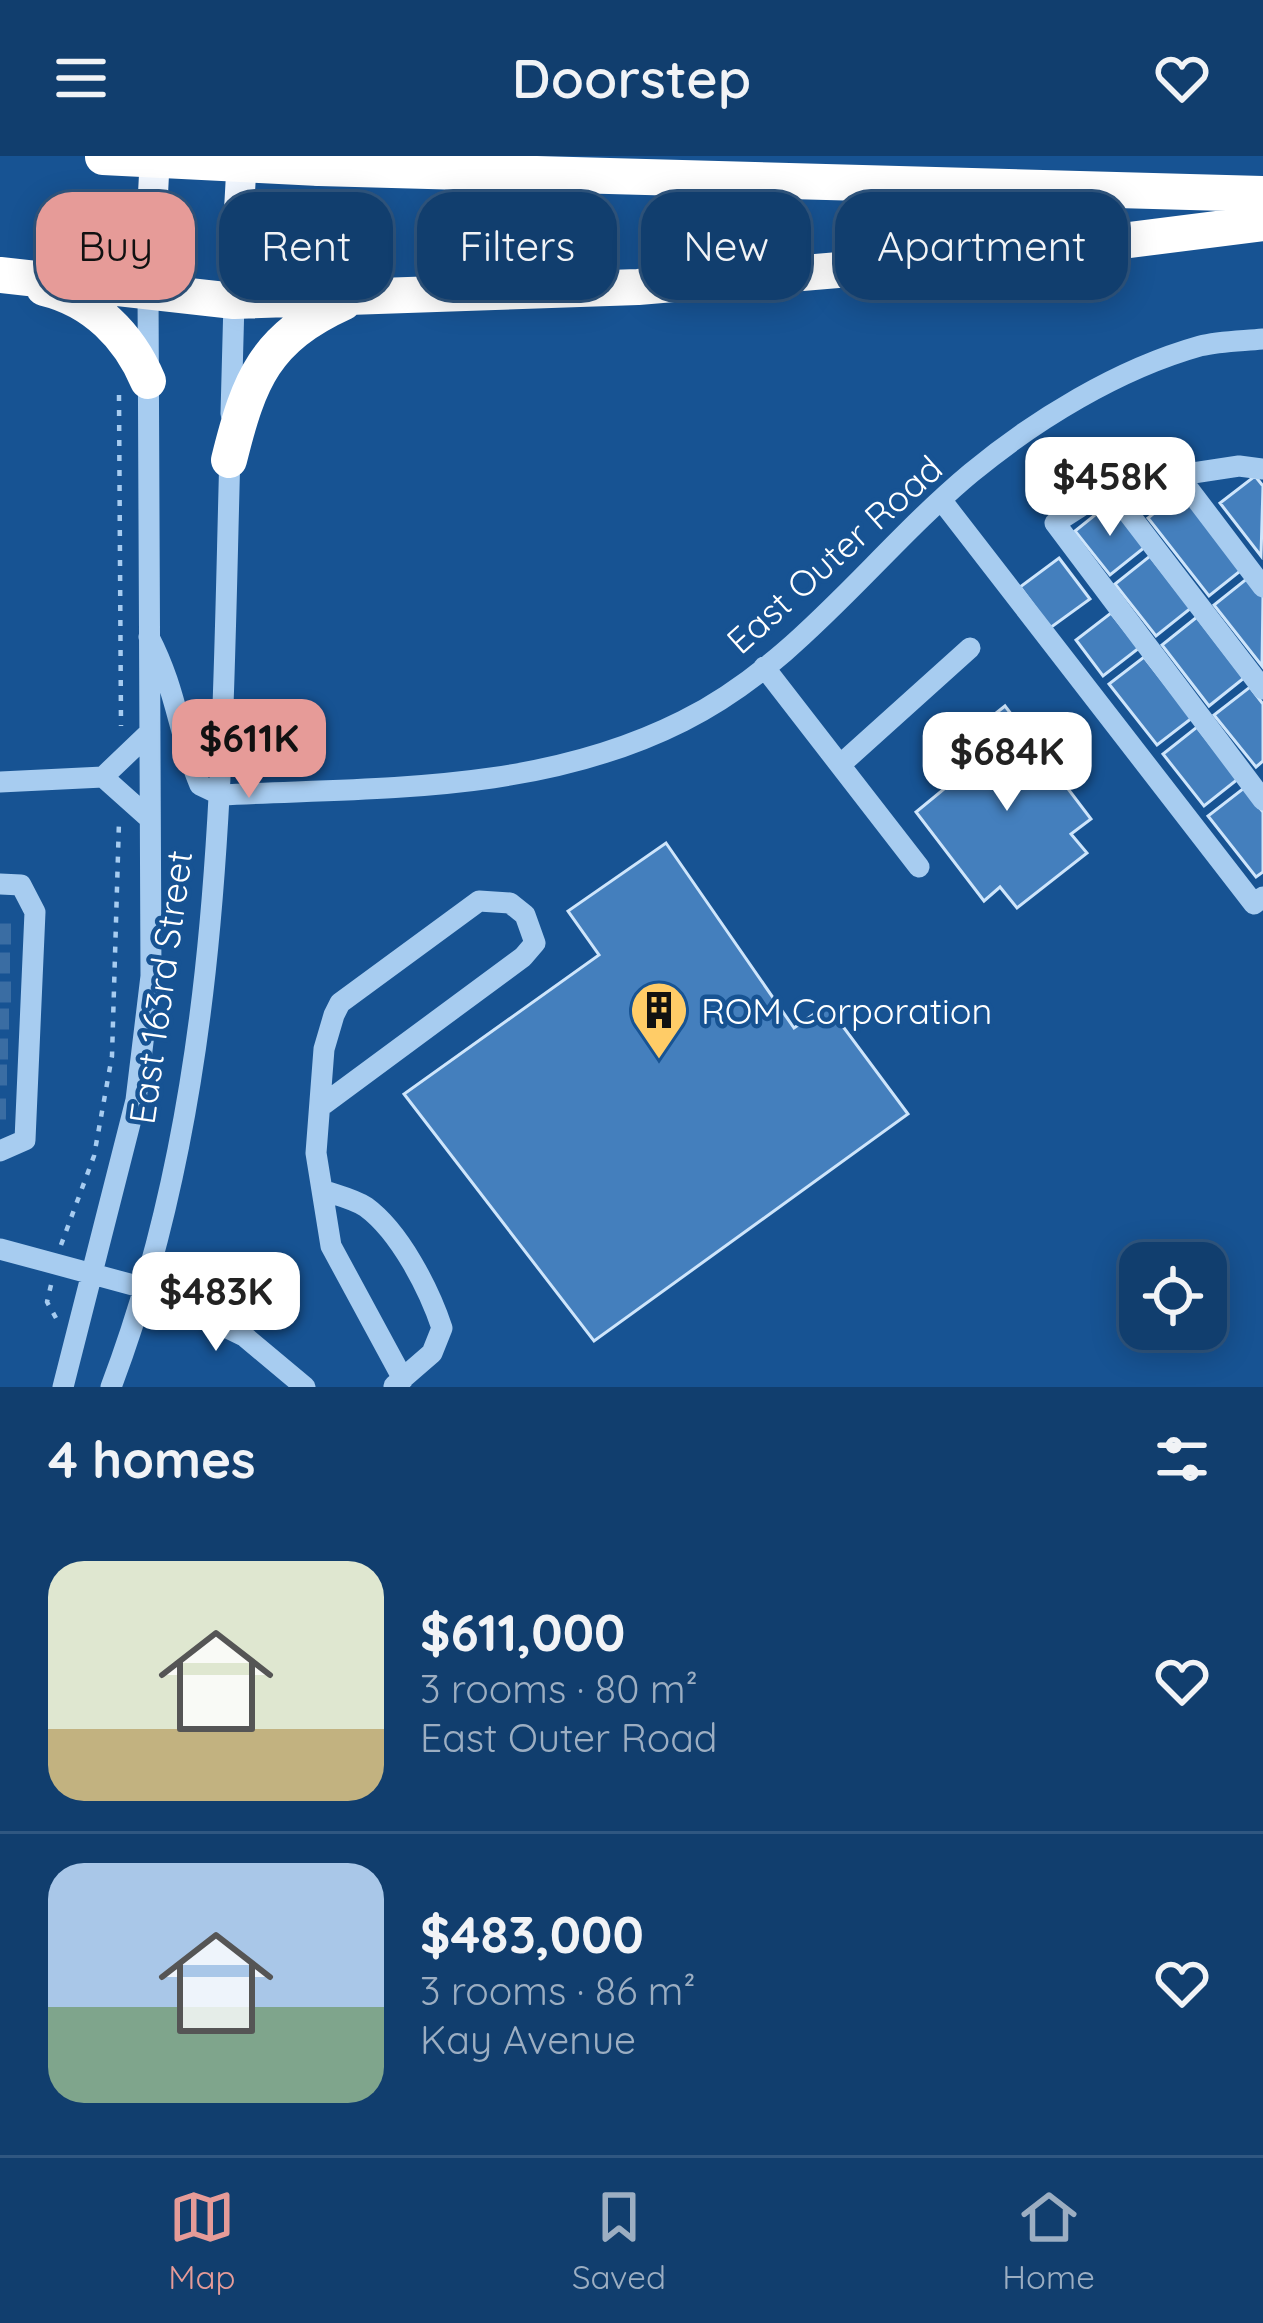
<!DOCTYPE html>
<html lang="en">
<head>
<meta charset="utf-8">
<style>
	body { margin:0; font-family:Quicksand,sans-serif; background:#1e4976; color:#f1f3f6; height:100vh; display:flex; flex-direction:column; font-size:45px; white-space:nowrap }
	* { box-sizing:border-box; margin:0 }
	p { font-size:39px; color:#9caec2 }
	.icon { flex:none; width:66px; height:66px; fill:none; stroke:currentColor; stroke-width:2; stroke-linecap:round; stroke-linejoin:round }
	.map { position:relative; height:1231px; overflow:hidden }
	.panel { display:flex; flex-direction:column; background:#113e6e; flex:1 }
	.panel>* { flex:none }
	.banner { position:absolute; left:36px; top:36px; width:1191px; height:108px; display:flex; gap:24px }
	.fabs { position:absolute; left:1119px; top:1086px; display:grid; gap:24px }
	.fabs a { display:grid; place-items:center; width:108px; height:108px; border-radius:24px; background:#113e6e; box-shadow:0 6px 30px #0003,0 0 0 3px #305781; font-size:60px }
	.price { position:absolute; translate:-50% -102px; padding:0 27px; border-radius:24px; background:#fff; color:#222; font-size:39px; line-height:78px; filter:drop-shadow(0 3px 6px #0008) }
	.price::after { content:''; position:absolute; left:50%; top:72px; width:36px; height:27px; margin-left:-18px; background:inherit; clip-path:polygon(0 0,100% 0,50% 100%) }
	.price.on { background:#e69b98; color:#111 }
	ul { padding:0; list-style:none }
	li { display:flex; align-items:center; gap:36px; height:300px; padding:0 48px }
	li+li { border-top:3px solid #305781 }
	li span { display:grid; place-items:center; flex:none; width:336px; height:240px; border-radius:36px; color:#555 }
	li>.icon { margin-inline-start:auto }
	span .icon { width:144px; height:144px; fill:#fffc; stroke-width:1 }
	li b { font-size:51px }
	h2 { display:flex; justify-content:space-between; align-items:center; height:144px; padding:0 48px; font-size:51px }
	.chip { padding:0 42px; border-radius:36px; background:#113e6e; box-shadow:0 6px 30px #0003,0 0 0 3px #305781; font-size:42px; line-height:108px }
	.chip.on { background:#e69b98; color:#111 }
	header { display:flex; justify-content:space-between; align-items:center; height:156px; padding:0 48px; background:#113e6e; font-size:54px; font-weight:600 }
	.menu { display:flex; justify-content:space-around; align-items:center; height:168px; border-top:3px solid #305781; background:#113e6e; font-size:33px; color:#9caec2 }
	.menu a { display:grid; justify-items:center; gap:6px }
	.menu .on { color:#e69b98 }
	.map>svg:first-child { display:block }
	.building { fill:#447fbd; stroke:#cee5fb; stroke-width:3 }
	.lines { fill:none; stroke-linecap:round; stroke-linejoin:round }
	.minor-tunnel { stroke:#3a6da3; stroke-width:21; stroke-dasharray:21 10; stroke-linecap:butt }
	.path { stroke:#a7ccf0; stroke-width:4.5; stroke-dasharray:6 9; stroke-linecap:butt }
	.minor { stroke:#a7ccf0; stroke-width:21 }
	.major { stroke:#f1f7ff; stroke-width:30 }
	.highway { stroke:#fff; stroke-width:36 }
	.highway-bridge { stroke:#fff; stroke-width:36 }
	.labels { text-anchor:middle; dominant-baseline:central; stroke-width:9; stroke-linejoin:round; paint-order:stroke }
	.street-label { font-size:36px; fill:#fff; stroke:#175393 }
	.poi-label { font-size:36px; fill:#fff; stroke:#175393; text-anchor:start }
</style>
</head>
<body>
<header><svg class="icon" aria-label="menu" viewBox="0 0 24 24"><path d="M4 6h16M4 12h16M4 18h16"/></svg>Doorstep<svg class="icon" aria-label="heart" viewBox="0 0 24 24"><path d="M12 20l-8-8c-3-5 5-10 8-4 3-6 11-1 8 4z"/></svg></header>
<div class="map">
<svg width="1263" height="1231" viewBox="0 0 1263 1231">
	<rect width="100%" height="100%" fill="#175393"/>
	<!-- building -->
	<path class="building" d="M 1255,320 L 1263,330 L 1261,400 L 1220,347 Z
		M 1183,334 L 1244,412 L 1209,440 L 1148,362 Z
		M 1110,347 L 1145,391 L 1110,419 L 1075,375 Z
		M 1150,400 L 1191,452 L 1156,480 L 1115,428 Z
		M 1059,402 L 1090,443 L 1050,472 L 1020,431 Z
		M 1249,421 L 1263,439 L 1262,510 L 1214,449 Z
		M 1111,457 L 1139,492 L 1103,520 L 1076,484 Z
		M 1197,461 L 1244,522 L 1209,550 L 1162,489 Z
		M 1144,501 L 1192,562 L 1157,589 L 1109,528 Z
		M 1250,531 L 1263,548 L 1263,605 L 1256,611 L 1214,559 Z
		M 1005,550 L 1091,663 L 1071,678 L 1087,697 L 1017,752 L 1000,731 L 984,745 L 916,656 L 972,610 L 957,588 Z
		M 1197,571 L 1238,623 L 1204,650 L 1163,598 Z
		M 1244,632 L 1263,656 L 1263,716 L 1256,721 L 1208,660 Z
		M 666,687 L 794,872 L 827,849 L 908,958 L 594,1185 L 404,938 L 599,799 L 568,755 Z"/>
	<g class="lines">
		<!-- minor-tunnel -->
		<path class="minor-tunnel" d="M 0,778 L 11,778
			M 0,807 L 10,807
			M 0,836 L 11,836
			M 0,863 L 9,863
			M 0,893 L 8,893
			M 0,919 L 7,919
			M 0,953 L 6,953"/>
		<!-- path -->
		<path class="path" d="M 119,239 L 121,570
			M 61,1089 L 94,1000 L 112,900 L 119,665
			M 51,1129 L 47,1146 L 56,1162"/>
		<!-- minor -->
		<path class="minor" d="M 231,258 L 234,145
			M 1263,313 L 1239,310 L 1114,329 L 1055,367 L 1263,644
			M 1178,319 L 1263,431
			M 1109,332 L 1263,533
			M 942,345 L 1254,748 L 1263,741
			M 149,481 C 177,535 178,578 200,629 L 221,639 C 378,631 538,638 683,565 C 798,508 874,398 971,317 C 1035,264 1118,213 1200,190 C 1219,185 1243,185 1263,183
			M 764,511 L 919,711
			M 840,609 L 970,492
			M 103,621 L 150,576
			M 0,626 L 103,621 L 150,663
			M 0,728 L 21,729 L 35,756 L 25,984 L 0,995
			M 324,948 L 523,801 L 535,787 L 525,759 L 510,747 L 479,745 L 340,847 L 334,859 L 324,893 L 316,997 L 331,1090 L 403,1223
			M 322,1034 C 336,1039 354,1043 366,1051 C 400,1076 429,1133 442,1172 L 432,1197 L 394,1230
			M 0,1093 L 148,1133 L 244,1180 L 305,1231
			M 63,1231 L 136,944 L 151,820 L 148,132
			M 111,1231 C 225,930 221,612 230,296"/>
		<!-- major -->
		<path class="major" d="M 148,132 L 155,0
			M 234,145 L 242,0"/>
		<!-- highway -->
		<path class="highway" d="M 319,12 L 1263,38
			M 0,119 L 234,145 L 638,131 L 1004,100 L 1263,67
			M 44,132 C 94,144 129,180 148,225
			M 229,304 C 249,223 265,182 344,146"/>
		<!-- highway-bridge -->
		<path class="highway-bridge" d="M 103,1 L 319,12"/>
	</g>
	<!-- icons -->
	<defs>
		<g id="building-pin" transform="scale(3)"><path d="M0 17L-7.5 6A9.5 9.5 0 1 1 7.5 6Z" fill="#ffcc67" stroke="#175393"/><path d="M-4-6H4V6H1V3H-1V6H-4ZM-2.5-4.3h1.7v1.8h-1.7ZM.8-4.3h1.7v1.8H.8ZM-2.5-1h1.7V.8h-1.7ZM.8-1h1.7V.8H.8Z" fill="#111"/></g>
	</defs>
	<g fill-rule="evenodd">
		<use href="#building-pin" x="659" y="854"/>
	</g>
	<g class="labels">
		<!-- street labels -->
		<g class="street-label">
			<text transform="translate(834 398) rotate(-42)">East Outer Road</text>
			<text transform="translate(160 831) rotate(-82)">East 163rd Street</text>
		</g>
		<!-- poi labels -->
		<g class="poi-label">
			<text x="701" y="854">ROM Corporation</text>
		</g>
	</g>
</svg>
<div class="fabs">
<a><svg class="icon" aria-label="locate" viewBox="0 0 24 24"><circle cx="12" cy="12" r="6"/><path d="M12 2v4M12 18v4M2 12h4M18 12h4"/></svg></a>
</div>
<b class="price" style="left:1110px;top:383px">$458K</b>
<b class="price on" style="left:249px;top:645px">$611K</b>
<b class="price" style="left:1007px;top:658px">$684K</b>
<b class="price" style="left:216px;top:1198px">$483K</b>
<div class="banner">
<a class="chip on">Buy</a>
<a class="chip">Rent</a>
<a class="chip">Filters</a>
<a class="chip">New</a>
<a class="chip">Apartment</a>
</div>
</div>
<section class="panel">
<h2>4 homes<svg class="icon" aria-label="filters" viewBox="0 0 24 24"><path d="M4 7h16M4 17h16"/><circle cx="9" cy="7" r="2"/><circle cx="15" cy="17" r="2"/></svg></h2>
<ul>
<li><span style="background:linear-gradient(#dfe7d0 70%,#c2b280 0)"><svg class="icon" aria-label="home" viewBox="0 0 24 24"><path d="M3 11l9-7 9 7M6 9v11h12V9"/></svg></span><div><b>$611,000</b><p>3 rooms · 80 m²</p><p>East Outer Road</p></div><svg class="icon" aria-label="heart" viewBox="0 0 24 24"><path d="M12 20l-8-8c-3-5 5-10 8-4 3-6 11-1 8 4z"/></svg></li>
<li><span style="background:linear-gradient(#a9c7e8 60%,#7fa58c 0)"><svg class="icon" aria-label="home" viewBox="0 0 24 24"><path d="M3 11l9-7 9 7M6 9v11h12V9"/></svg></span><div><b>$483,000</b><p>3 rooms · 86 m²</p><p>Kay Avenue</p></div><svg class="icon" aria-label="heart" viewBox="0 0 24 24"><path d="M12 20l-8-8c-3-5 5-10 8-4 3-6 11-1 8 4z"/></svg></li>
</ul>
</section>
<nav class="menu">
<a class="on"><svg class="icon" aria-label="map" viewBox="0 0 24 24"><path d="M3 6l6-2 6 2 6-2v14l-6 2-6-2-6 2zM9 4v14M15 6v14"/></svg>Map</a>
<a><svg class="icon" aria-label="saved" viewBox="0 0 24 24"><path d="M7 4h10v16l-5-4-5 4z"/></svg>Saved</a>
<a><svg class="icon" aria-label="home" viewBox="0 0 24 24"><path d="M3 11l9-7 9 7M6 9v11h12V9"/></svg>Home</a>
</nav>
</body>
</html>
